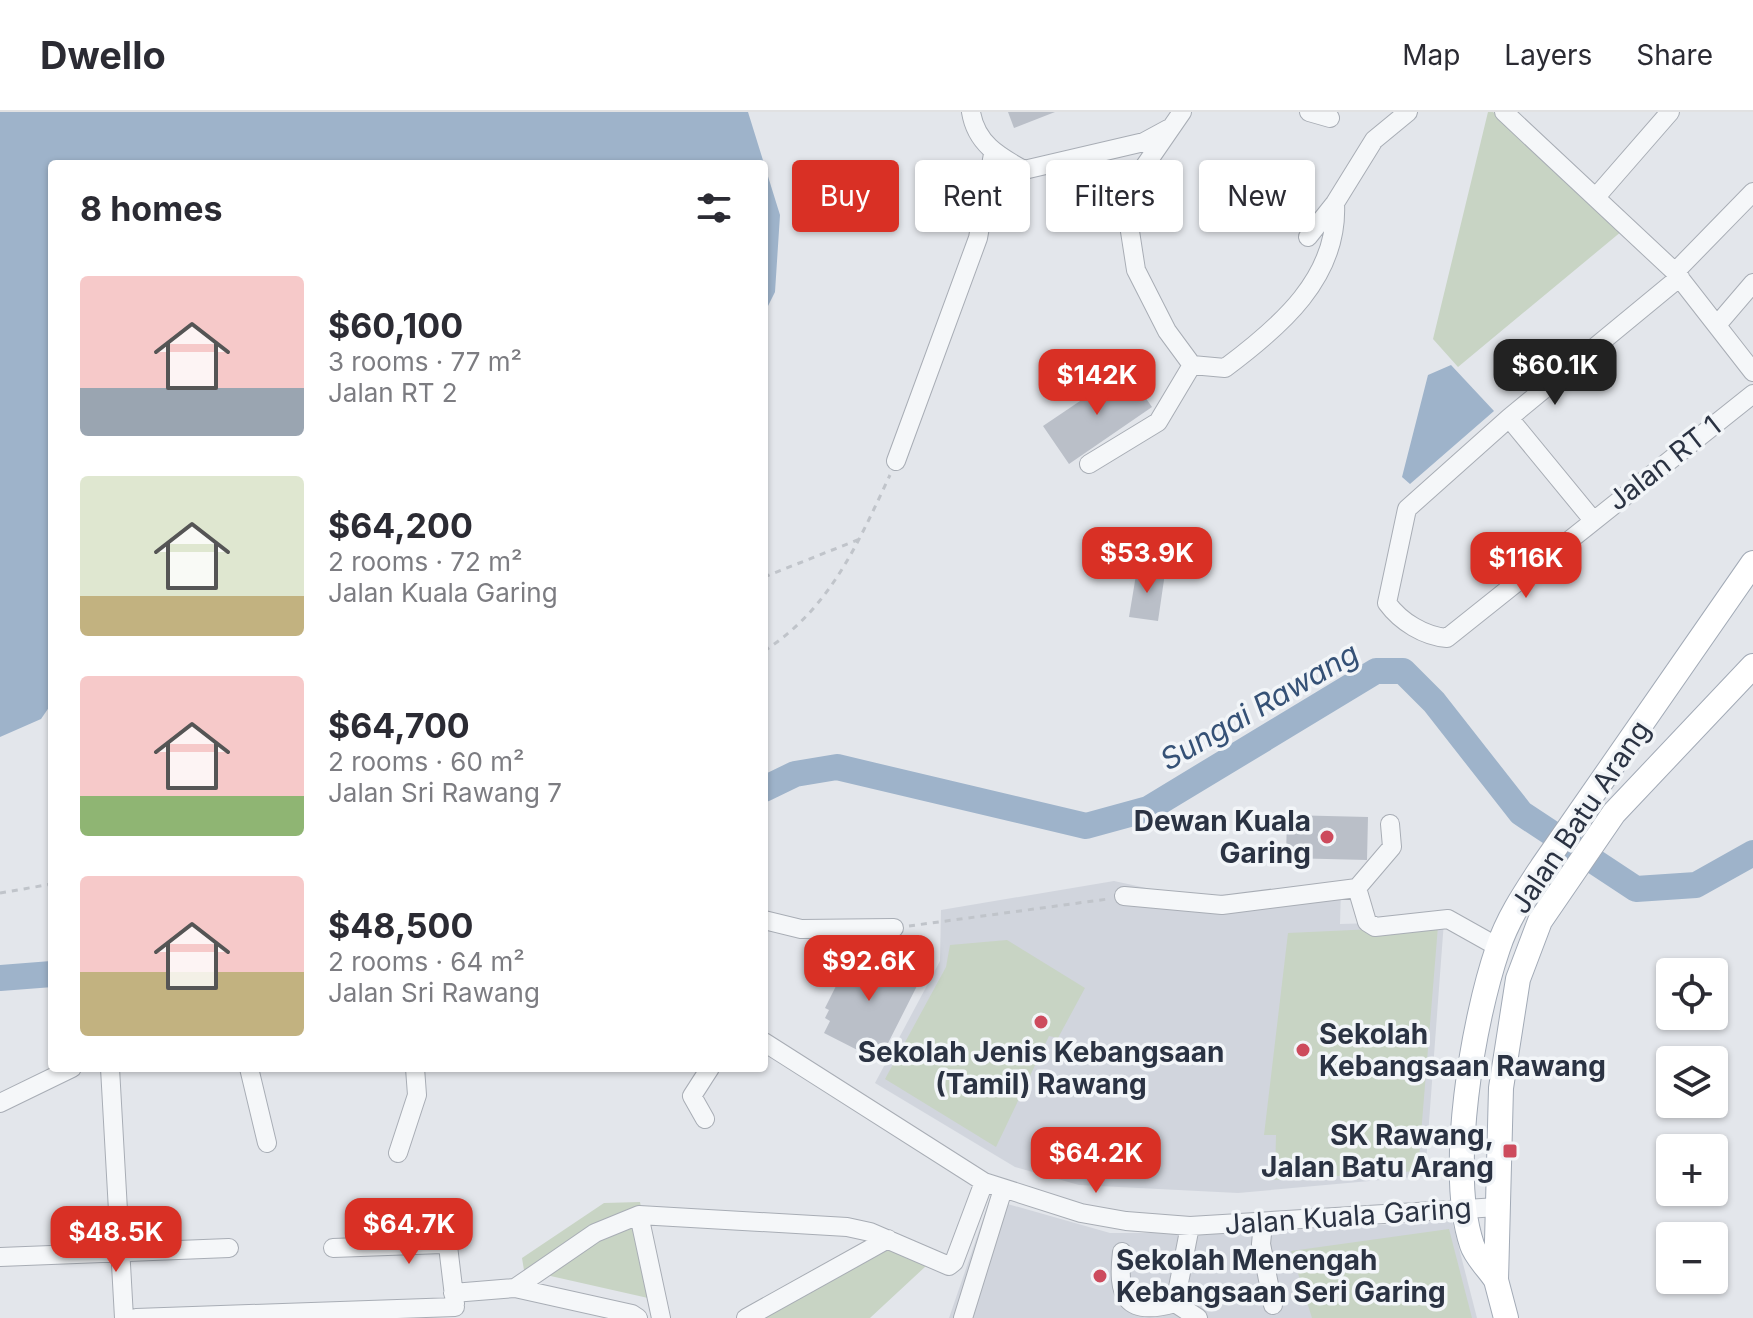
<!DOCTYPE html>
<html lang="en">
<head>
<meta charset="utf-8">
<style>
	body { margin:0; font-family:Inter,sans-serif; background:#f2f2f3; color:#2b2b33; height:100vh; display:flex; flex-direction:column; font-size:30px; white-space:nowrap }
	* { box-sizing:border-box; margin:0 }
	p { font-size:26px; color:#7c7c81 }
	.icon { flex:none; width:44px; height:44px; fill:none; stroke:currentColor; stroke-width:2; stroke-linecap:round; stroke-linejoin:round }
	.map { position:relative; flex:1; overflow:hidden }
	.drawer { position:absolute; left:48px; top:48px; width:720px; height:912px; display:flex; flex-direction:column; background:#fff; border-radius:8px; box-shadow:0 2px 6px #0004 }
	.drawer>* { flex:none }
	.guide { position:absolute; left:792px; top:48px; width:760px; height:72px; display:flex; gap:16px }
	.controls { position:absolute; left:1656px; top:846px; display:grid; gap:16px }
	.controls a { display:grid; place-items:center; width:72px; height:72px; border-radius:8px; background:#fff; box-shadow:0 2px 6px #0004; font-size:40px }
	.price { position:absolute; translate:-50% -68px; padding:0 18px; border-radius:16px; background:#d93025; color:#fff; font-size:26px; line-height:52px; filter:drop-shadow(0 2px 4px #0008) }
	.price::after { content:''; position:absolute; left:50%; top:48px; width:24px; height:18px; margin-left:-12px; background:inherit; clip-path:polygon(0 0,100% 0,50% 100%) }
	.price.current { background:#222; color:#fff }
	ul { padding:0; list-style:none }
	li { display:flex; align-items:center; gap:24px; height:200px; padding:0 32px }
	li span { display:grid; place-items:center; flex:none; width:224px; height:160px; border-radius:8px; color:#555 }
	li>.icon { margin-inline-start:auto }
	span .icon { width:96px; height:96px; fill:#fffc; stroke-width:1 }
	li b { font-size:34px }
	h2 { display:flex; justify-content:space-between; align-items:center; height:96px; padding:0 32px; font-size:34px }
	.chip { padding:0 28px; border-radius:8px; background:#fff; box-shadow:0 2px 6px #0004; font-size:28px; line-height:72px }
	.chip.current { background:#d93025; color:#fff }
	header { display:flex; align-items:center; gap:48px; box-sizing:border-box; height:112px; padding:0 40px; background:#fff; border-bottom:2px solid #e1e1e2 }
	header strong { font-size:38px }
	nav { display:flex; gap:44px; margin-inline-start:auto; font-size:28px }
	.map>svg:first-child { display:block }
	.built { fill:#d1d5dd }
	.green { fill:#c8d4c4 }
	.water { fill:#9eb3ca }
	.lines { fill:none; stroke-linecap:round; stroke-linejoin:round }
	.river { stroke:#9eb3ca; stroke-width:26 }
	.building { fill:#babfc8 }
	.minor-casing { stroke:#a8adb5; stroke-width:20 }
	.major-casing { stroke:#a2aab6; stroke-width:26 }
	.path { stroke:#c0c4ca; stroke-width:3; stroke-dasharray:6 6; stroke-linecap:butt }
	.minor { stroke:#f5f7f9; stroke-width:18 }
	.major { stroke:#fff; stroke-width:24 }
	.poi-dot { fill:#cd4b5d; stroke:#f2f5f8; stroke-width:3 }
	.labels { text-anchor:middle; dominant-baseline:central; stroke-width:7; stroke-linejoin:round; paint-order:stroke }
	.street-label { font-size:28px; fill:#2b3343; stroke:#f2f5f8 }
	.poi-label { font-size:28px; font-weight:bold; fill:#2b3343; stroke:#f2f5f8; text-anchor:end }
	.water-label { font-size:30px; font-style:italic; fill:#355176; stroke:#f2f5f8 }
</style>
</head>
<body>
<header>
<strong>Dwello</strong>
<nav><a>Map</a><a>Layers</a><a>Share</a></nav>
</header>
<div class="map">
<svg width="1753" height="1206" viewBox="0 0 1753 1206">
	<rect width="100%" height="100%" fill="#e3e6eb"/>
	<!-- built -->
	<path class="built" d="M 1114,769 L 1188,785 L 1341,775 L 1340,812 L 1444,809 L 1425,1064 L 1238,1081 L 1079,1073 L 1015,1055 L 875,971 L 940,849 L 941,798 Z
		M 990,1087 L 1110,1121 L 1238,1121 L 1452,1109 L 1477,1206 L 949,1206 Z"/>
	<!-- green -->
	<path class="green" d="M 1488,0 L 1493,0 L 1622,119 L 1458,255 L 1433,227 Z
		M 1438,814 L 1418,1059 L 1275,1068 L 1276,1023 L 1264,1023 L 1288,821 Z
		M 1007,828 L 1085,876 L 1058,926 L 1049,924 L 996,1035 L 885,967 L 946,855 L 950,833 Z
		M 640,1090 L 663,1206 L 652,1206 L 648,1186 L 524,1158 L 522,1146 L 604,1091 Z
		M 1449,1117 L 1472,1206 L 1312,1206 L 1291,1139 Z
		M 883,1132 L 926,1154 L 870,1206 L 750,1206 Z"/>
	<!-- water -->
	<path class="water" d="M 0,0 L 748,0 L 780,103 L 775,180 L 764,202 L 764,52 L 52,52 L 52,591 L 41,607 L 0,625 Z
		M 1451,253 L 1494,299 L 1410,372 L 1402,365 L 1428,263 Z"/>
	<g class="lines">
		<!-- river -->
		<path class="river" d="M 764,677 L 795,662 L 837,655 L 1086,714 L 1148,697 L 1376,559 L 1403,559 L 1434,590 L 1521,701 L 1636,777 L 1696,773 L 1753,741
			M 0,866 L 52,862"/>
	</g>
	<!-- building -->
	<path class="building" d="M 1008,0 L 1055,0 L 1014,16 Z
		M 1126,258 L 1152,295 L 1069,352 L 1043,314 Z
		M 1137,457 L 1165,461 L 1158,509 L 1129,505 Z
		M 1287,703 L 1368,705 L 1367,748 L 1286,746 Z
		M 856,834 L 921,866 L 879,949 L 824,921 L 830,909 L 825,906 L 829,898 L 825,896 Z"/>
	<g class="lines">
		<!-- minor casing -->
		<g class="minor-casing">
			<path id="minor" d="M 971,0 C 976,31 998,44 1024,58 L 1144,30 L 1168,17
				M 1182,0 L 1142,58 L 1127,100 L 1136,158 L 1167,219 L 1192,253
				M 1309,0 L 1330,6
				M 1504,0 L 1675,160 L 1753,260
				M 1596,85 L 1670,0
				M 1308,125 L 1335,91 L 1374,28 L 1408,0
				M 1675,160 L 1753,80
				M 1680,165 L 1509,306 L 1407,397 L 1387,491 C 1401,510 1424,524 1447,526 L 1753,282
				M 1717,213 L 1753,171
				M 1509,306 L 1592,407
				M 896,349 L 978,126 L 993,42
				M 1089,352 L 1158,310 L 1192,253 L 1225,256 C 1280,215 1339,165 1335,91
				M 1357,776 L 1392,735 L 1390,712
				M 1124,784 L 1222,793 L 1357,776 L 1367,810 L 1375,815 L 1448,807 L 1498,835
				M 764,808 L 801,817 L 894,816
				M 764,930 L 984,1070 L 1081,1101 L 1126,1109 L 1190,1114 L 1498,1095
				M 110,956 L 124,1206
				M 249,956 L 267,1031
				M 0,991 L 72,956
				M 705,1007 L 692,984 L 710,956
				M 398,1041 L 417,983 L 415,956
				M 639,1103 L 661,1206
				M 1263,1111 L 1261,1132 L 1273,1193
				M 333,1136 L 442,1132 L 448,1134 L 455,1192
				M 1122,1140 C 1117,1182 1124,1206 1175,1191 L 1190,1114
				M 0,1145 L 229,1136
				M 515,1176 L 595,1121 L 639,1103 L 847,1115 L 870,1120 L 949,1154 L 954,1150 L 984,1070
				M 453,1181 L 515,1176 L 632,1202 L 638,1206
				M 1175,1191 L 1198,1206
				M 136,1206 L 455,1195
				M 746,1206 L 888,1127
				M 963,1206 L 1003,1077"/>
		</g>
		<!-- major casing -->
		<g class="major-casing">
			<path id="major" d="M 1496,1168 C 1489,1157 1476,1145 1472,1133 C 1447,1059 1473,909 1498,836 C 1508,806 1525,781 1542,755 L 1753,451
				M 1506,1206 L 1496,1168 L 1501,976 L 1518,867 L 1540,809 L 1614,701 L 1753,554"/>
		</g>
		<!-- path -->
		<path class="path" d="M 764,465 L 860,427
			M 764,539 C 830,497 858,431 890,363
			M 0,781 L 52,772
			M 909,814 L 1108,787"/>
		<!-- minor -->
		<use href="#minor" class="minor"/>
		<!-- major -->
		<use href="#major" class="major"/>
	</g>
	<!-- markers -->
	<g class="poi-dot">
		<circle cx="1327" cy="725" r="8"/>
		<circle cx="1041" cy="910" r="8"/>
		<circle cx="1303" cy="938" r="8"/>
		<rect x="1502" y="1031" width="16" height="16" rx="4"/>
		<circle cx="1100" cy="1164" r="8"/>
	</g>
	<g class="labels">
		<!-- street labels -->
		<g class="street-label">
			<text transform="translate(1664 351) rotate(-38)">Jalan RT 1</text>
			<text transform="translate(1580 705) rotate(-56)">Jalan Batu Arang</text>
			<text transform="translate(1348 1104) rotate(-4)">Jalan Kuala Garing</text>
		</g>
		<!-- poi labels -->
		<g class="poi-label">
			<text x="1311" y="709">Dewan Kuala<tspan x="1311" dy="32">Garing</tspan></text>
			<text x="1319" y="922" text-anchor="start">Sekolah<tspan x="1319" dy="32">Kebangsaan Rawang</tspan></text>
			<text x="1041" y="940" text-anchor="middle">Sekolah Jenis Kebangsaan<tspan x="1041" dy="32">(Tamil) Rawang</tspan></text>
			<text x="1494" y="1023">SK Rawang,<tspan x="1494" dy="32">Jalan Batu Arang</tspan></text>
			<text x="1116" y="1148" text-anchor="start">Sekolah Menengah<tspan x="1116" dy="32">Kebangsaan Seri Garing</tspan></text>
		</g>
		<!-- water labels -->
		<g class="water-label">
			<text transform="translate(1259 594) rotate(-30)">Sungai Rawang</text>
		</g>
	</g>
</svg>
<div class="controls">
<a><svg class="icon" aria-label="locate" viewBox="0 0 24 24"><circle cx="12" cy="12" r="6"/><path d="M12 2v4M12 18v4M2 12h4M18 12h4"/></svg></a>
<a><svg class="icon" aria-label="layers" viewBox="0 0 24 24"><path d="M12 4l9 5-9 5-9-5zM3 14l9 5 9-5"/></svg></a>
<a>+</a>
<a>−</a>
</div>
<b class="price current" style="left:1555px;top:295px">$60.1K</b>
<b class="price" style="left:1097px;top:305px">$142K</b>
<b class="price" style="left:1147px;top:483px">$53.9K</b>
<b class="price" style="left:1526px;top:488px">$116K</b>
<b class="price" style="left:869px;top:891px">$92.6K</b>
<b class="price" style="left:1096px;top:1083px">$64.2K</b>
<b class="price" style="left:409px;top:1154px">$64.7K</b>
<b class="price" style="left:116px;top:1162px">$48.5K</b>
<div class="guide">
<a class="chip current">Buy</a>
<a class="chip">Rent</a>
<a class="chip">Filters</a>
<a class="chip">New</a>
</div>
<section class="drawer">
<h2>8 homes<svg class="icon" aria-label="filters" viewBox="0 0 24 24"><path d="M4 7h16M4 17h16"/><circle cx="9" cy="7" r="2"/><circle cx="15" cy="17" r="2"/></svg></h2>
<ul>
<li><span style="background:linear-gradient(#f6c9c9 70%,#9aa5b1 0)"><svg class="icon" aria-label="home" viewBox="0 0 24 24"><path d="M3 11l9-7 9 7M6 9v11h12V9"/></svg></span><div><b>$60,100</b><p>3 rooms · 77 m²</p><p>Jalan RT 2</p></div></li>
<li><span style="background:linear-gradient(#dfe7d0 75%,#c2b280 0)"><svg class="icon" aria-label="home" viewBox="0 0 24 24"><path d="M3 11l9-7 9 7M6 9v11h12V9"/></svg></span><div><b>$64,200</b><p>2 rooms · 72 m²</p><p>Jalan Kuala Garing</p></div></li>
<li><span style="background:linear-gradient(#f6c9c9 75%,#8fb573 0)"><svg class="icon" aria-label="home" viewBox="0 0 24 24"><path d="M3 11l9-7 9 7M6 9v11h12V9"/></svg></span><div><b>$64,700</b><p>2 rooms · 60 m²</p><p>Jalan Sri Rawang 7</p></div></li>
<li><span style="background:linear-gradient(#f6c9c9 60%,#c2b280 0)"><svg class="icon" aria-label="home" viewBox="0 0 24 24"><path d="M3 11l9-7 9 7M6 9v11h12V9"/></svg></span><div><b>$48,500</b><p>2 rooms · 64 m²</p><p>Jalan Sri Rawang</p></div></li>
</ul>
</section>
</div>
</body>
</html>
